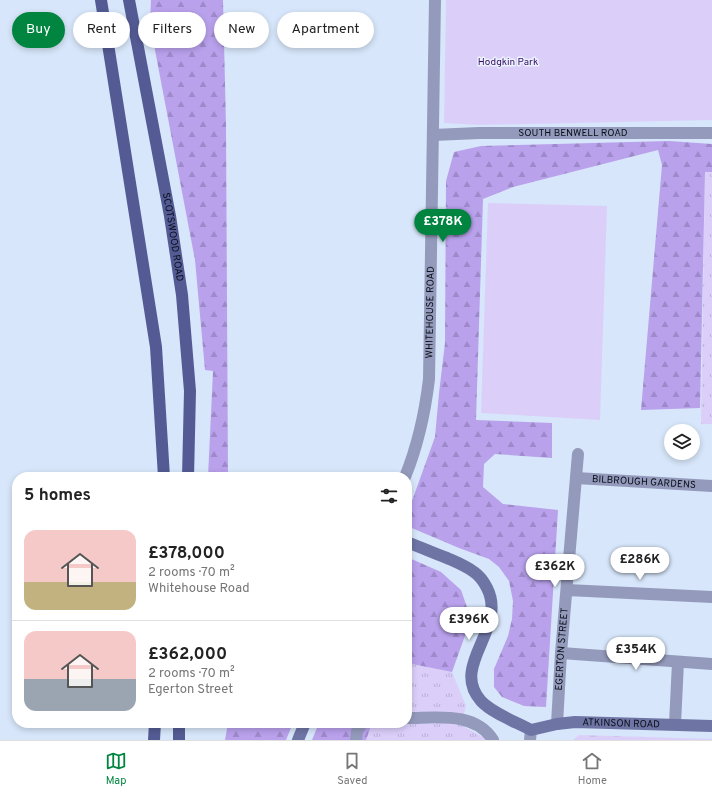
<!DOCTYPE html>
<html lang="en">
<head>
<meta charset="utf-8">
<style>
	body { margin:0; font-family:Overpass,sans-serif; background:#f2f2f2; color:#222; height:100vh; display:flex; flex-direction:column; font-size:15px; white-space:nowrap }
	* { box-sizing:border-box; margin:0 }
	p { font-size:13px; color:#767676 }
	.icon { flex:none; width:22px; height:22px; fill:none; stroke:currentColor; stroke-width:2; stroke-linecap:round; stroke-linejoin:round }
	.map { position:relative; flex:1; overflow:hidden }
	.details { position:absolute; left:12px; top:472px; width:400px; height:256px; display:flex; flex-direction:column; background:#fff; border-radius:16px; box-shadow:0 2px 6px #0003 }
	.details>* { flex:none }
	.top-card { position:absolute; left:12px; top:12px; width:400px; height:36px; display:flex; gap:8px }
	.buttons { position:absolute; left:664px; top:424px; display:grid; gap:8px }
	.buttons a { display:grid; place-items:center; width:36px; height:36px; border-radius:50%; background:#fff; box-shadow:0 2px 6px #0003; font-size:20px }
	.price { position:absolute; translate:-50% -34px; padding:0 9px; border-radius:14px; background:#fff; color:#222; font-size:13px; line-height:26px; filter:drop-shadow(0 1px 2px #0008) }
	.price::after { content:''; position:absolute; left:50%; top:24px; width:12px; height:9px; margin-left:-6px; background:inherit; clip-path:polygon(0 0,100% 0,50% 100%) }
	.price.active { background:#008540; color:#fff }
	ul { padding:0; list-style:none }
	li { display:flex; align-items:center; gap:12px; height:100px; padding:0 12px }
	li+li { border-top:1px solid #e0e0e0 }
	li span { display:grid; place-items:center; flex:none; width:112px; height:80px; border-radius:12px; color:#555 }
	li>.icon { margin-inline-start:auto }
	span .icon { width:48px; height:48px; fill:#fffc; stroke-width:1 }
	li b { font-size:17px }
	h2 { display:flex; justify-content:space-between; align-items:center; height:48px; padding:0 12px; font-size:17px }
	.chip { padding:0 14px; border-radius:18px; background:#fff; box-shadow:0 2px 6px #0003; font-size:14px; line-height:36px }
	.chip.active { background:#008540; color:#fff }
	.tabs { display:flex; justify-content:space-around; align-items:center; height:56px; border-top:1px solid #e0e0e0; background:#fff; font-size:11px; color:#767676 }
	.tabs a { display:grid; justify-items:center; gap:2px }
	.tabs .active { color:#008540 }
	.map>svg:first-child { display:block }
	.grass { fill:url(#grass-tufts) }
	.forest { fill:url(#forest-firs) }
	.park { fill:#dbcffa }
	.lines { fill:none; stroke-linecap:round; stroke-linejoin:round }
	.minor { stroke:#949abb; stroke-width:12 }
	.tertiary { stroke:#949abb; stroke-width:12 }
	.secondary { stroke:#6e75a5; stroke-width:12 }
	.primary { stroke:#545b94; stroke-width:12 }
	.labels { text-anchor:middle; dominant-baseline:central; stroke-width:3; stroke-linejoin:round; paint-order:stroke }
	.park-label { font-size:10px; fill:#370e65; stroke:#ebf2fd }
	.street-label { font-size:10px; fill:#080e17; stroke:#ebf2fd }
</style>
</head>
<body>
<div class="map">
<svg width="712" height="740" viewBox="0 0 712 740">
	<defs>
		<pattern id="grass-tufts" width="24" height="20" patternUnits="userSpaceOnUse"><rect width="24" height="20" fill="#dbcffa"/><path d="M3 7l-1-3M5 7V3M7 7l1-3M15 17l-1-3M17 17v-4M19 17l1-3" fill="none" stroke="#bab1d6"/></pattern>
		<pattern id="forest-firs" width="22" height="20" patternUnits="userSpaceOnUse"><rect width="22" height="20" fill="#b9a1ec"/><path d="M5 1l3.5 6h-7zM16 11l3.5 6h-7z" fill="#9e89ca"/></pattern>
	</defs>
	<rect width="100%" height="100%" fill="#d7e6fa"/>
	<!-- grass -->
	<path class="grass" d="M 705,172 L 712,172 L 712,424 L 701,424 Z
		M 407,663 L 452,672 L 466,706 L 461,725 L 488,740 L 366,740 L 372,723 L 407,723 Z
		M 579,735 L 712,739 L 712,740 L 573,740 Z"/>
	<!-- forest -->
	<path class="forest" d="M 151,0 L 223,0 L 226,125 L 228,477 L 208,477 L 213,371 L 205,370 L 195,260 L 150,24 Z
		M 669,141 L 712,144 L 712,172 L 705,172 L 700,408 L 641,410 L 662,165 L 658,150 L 513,187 L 483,199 L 476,420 L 552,423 L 552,458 L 495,454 L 484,464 L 483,487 L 503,504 L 558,510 L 546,707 L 524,706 L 502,697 L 494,687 L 494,669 L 508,636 L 512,619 L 513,601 L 509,581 L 499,567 L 489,559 L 459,548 L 407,526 L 408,512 L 435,437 L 439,393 L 445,343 L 446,181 L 454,152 L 481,146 Z
		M 407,557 L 441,572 L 461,590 L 471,619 L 452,672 L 407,663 Z
		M 228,723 L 293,723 L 286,740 L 225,740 Z
		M 319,723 L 372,723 L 366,740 L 312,740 Z"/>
	<!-- park -->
	<path class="park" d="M 446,0 L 712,0 L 712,120 L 479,125 L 444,123 Z
		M 488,203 L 607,206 L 600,420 L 481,413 Z"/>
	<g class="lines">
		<!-- minor -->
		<g class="minor">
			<path id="s1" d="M 433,135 L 479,133 L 712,133"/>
			<path id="s2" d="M 405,477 C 418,445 425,413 429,379 L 435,0"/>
			<path id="s3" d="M 576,478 L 712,486"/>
			<path d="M 567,590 L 712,597"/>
			<path d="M 561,653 L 712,664"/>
			<path d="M 407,718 C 436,718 475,711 493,740"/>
			<path id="s4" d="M 557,724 L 561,653 L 578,454"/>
			<path d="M 675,724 L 678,662"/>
			<path d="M 356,739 L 357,731 L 362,723"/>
		</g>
		<!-- tertiary -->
		<path class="tertiary" d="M 530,740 L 531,730"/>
		<!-- secondary -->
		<g class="secondary">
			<path id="s5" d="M 407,542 C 420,547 433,553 447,558 C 456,562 466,566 474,572 C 480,576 484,582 487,588 C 508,629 449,665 481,701 C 492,713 516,722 531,730 L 557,724 L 575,722 L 712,726"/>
			<path d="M 298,740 L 305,723"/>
		</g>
		<!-- primary -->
		<g class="primary">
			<path d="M 101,0 L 156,347 L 164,477"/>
			<path id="s6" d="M 129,0 L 170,216 L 182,295 L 190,391 L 188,477"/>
			<path d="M 154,740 L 155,723"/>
			<path d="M 179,740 L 179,723"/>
		</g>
	</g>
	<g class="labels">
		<!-- park labels -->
		<g class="park-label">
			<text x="508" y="62">Hodgkin Park</text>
		</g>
		<!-- street labels -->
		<g class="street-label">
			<text stroke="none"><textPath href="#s1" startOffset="140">SOUTH BENWELL ROAD</textPath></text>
			<text stroke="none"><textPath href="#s6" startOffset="241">SCOTSWOOD ROAD</textPath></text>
			<text stroke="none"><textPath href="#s2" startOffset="168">WHITEHOUSE ROAD</textPath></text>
			<text stroke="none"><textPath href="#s3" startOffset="68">BILBROUGH GARDENS</textPath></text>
			<text stroke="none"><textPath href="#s4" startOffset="75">EGERTON STREET</textPath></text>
			<text stroke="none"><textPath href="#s5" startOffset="363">ATKINSON ROAD</textPath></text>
		</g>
	</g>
</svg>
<div class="buttons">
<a><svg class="icon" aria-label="layers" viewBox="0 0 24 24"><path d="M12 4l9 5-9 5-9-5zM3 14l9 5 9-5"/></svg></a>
</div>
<b class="price active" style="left:443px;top:243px">£378K</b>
<b class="price" style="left:640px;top:581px">£286K</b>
<b class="price" style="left:555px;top:588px">£362K</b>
<b class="price" style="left:469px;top:641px">£396K</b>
<b class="price" style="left:636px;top:671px">£354K</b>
<div class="top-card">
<a class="chip active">Buy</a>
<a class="chip">Rent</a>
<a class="chip">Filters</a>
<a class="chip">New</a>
<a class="chip">Apartment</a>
</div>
<section class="details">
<h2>5 homes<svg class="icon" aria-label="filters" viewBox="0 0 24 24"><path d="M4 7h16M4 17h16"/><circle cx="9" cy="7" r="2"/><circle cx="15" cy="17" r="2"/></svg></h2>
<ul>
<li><span style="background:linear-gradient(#f6c9c9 65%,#c2b280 0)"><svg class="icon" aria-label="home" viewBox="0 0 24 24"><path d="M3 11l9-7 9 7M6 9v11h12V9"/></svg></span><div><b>£378,000</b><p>2 rooms · 70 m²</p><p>Whitehouse Road</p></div></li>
<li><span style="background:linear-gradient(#f6c9c9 60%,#9aa5b1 0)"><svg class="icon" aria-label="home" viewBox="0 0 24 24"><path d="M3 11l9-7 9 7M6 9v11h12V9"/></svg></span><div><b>£362,000</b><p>2 rooms · 70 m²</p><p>Egerton Street</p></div></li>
</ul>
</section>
</div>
<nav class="tabs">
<a class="active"><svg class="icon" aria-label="map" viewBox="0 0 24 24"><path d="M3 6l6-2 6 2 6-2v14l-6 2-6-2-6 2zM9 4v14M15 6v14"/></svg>Map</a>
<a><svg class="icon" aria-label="saved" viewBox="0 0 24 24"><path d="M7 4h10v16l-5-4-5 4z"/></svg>Saved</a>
<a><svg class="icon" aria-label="home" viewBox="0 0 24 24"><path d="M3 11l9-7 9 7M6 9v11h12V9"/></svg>Home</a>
</nav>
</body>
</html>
